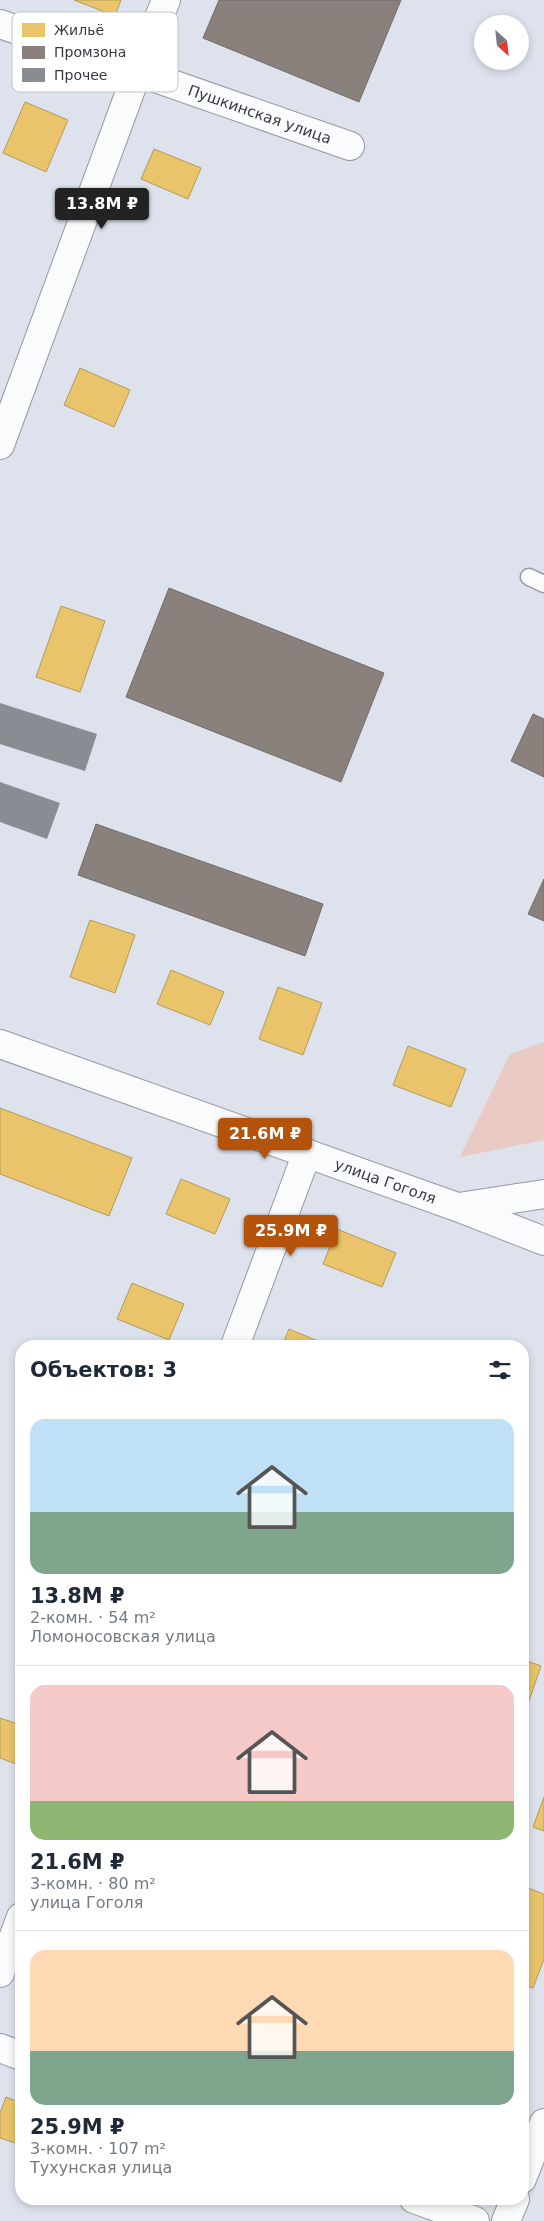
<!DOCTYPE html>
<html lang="ru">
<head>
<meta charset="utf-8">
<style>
	body { margin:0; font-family:"DejaVu Sans",sans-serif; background:#f6f6f7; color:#1f2937; height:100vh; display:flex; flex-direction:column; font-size:19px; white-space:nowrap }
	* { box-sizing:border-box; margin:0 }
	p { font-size:16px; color:#747a83 }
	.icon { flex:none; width:28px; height:28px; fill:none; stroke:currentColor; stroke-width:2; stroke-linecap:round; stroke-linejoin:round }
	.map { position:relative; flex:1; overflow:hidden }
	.details { position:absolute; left:15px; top:1340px; width:514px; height:865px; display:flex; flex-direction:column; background:#fff; border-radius:20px; box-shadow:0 2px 8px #0003 }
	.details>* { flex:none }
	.needle { width:32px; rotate:153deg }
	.tools { position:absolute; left:474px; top:15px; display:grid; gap:10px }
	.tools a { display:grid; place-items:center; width:55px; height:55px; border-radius:50%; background:#fff; box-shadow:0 2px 8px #0003; font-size:25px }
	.price { position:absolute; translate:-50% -42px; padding:0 11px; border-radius:5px; background:#b45309; color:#fff; font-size:16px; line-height:32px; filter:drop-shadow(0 1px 2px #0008) }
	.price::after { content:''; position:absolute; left:50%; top:30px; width:15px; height:11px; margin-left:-8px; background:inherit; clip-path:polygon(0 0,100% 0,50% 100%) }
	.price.active { background:#222; color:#fff }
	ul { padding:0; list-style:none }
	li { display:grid; align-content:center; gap:10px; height:265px; padding:0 15px }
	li+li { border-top:1px solid #e0e1e3 }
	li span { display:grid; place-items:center; height:155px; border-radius:15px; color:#555 }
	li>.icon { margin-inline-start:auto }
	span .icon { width:90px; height:90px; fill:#fffc; stroke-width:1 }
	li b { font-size:21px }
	h2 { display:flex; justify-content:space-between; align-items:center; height:60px; padding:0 15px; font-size:21px }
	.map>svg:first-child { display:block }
	.green { fill:#e9cbc3 }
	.homes { fill:#e9c46a; stroke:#b39b5d }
	.industry { fill:#8a817c; stroke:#716c6a }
	.building { fill:#888c93 }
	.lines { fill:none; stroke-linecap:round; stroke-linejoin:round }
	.lane-casing { stroke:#9599a0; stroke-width:19 }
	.street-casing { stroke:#9599a0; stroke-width:30 }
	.secondary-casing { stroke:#9599a0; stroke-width:30 }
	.lane { stroke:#fafbfc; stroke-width:16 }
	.street { stroke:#fafbfc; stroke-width:28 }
	.secondary { stroke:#fafbfc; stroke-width:28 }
	.labels { text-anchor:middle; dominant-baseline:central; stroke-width:5; stroke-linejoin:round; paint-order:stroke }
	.street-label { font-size:15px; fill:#363a40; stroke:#fff }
	.key { fill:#fff; stroke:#c3c4c6; stroke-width:1 }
	.key-label { font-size:14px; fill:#363a40 }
</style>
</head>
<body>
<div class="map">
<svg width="544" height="2221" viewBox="0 0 544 2221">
	<rect width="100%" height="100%" fill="#dde2ec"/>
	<!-- green -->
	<path class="green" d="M 544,1042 L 544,1140 L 460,1157 L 510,1054 Z"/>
	<!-- homes -->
	<path class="homes" d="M 74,0 L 121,0 L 115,16 Z
		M 25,102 L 68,120 L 46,172 L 3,153 Z
		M 154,149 L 201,168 L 188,199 L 141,179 Z
		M 80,368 L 130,390 L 114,427 L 64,405 Z
		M 61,606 L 105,621 L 80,692 L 36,677 Z
		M 90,920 L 135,935 L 115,993 L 70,977 Z
		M 171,970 L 224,992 L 210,1025 L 157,1004 Z
		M 278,987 L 322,1003 L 303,1055 L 259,1039 Z
		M 408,1046 L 466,1069 L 451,1107 L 393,1085 Z
		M 0,1108 L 132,1158 L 109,1216 L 0,1174 Z
		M 181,1179 L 230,1199 L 215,1234 L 166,1214 Z
		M 337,1229 L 396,1253 L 382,1287 L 323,1264 Z
		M 132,1283 L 184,1304 L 169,1340 L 117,1319 Z
		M 289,1329 L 330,1346 L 282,1346 Z
		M 522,1659 L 541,1666 L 522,1721 Z
		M 0,1718 L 21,1725 L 21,1759 L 19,1765 L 0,1758 Z
		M 544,1797 L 544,1831 L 533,1827 Z
		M 522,1886 L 544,1894 L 544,1959 L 533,1988 L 522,1984 Z
		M 6,2097 L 21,2103 L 21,2145 L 0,2138 L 0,2113 Z"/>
	<!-- industry -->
	<path class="industry" d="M 219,0 L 401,0 L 359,102 L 203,38 Z
		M 169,588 L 384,673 L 341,782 L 126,697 Z
		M 533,714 L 544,719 L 544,777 L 511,761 Z
		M 96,824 L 323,904 L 305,956 L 78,875 Z
		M 544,879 L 544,921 L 528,914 Z"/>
	<!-- building -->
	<path class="building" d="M 0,703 L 97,734 L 85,771 L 0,744 Z
		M 0,782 L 60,803 L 47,839 L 0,822 Z"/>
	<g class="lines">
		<!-- lane casing -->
		<g class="lane-casing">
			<path id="lane" d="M 529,577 L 544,584"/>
		</g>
		<!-- street casing -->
		<g class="street-casing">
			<g id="street">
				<path id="s1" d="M 0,24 L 350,146"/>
				<path d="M 0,445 L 137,73 L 166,0"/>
				<path d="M 235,1346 L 307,1153"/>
				<path d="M 0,1973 L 21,1917"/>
				<path d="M 0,2048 L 21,2056"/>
				<path d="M 414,2199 L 475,2221"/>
			</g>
		</g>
		<!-- secondary casing -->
		<g class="secondary-casing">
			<g id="secondary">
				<path id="s2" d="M 0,1044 L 457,1207 L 544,1241"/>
				<path d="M 459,1207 L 544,1194"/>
				<path d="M 522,2179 L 544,2123"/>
				<path d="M 506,2221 L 515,2199"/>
			</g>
		</g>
		<!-- lane -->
		<use href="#lane" class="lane"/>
		<!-- street -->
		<use href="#street" class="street"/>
		<!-- secondary -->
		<use href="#secondary" class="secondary"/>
	</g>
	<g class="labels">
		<!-- street labels -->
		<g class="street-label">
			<text stroke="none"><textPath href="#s1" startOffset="275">Пушкинская улица</textPath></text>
			<text stroke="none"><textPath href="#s2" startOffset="409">улица Гоголя</textPath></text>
		</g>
	</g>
	<!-- legend -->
	<rect x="12" y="12" width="166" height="80" rx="8" class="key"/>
	<rect x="22" y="23" width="23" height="14" fill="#e9c46a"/>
	<rect x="22" y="46" width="23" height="13" fill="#8a817c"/>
	<rect x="22" y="68" width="23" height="14" fill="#888c93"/>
	<g class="key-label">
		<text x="54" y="35">Жильё</text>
		<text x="54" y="57">Промзона</text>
		<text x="54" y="80">Прочее</text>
	</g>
</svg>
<div class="tools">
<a><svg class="needle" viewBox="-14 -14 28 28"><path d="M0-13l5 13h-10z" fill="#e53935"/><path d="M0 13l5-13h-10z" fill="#747a83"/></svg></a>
</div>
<b class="price active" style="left:102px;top:230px">13.8M ₽</b>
<b class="price" style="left:265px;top:1160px">21.6M ₽</b>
<b class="price" style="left:291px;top:1257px">25.9M ₽</b>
<section class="details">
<h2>Объектов: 3<svg class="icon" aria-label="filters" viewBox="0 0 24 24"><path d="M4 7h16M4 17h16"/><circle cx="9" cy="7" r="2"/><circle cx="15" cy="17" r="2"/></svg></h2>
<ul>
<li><span style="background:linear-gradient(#bfe0f5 60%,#7fa58c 0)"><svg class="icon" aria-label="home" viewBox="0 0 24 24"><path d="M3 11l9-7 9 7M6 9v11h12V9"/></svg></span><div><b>13.8M ₽</b><p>2-комн. · 54 m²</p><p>Ломоносовская улица</p></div></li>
<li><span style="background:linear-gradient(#f6c9c9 75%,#8fb573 0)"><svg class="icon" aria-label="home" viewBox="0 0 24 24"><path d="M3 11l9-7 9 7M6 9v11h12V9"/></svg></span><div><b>21.6M ₽</b><p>3-комн. · 80 m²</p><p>улица Гоголя</p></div></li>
<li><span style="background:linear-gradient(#ffd9b3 65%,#7fa58c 0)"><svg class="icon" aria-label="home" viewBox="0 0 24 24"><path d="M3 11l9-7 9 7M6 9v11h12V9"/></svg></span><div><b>25.9M ₽</b><p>3-комн. · 107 m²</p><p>Тухунская улица</p></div></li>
</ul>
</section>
</div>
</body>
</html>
